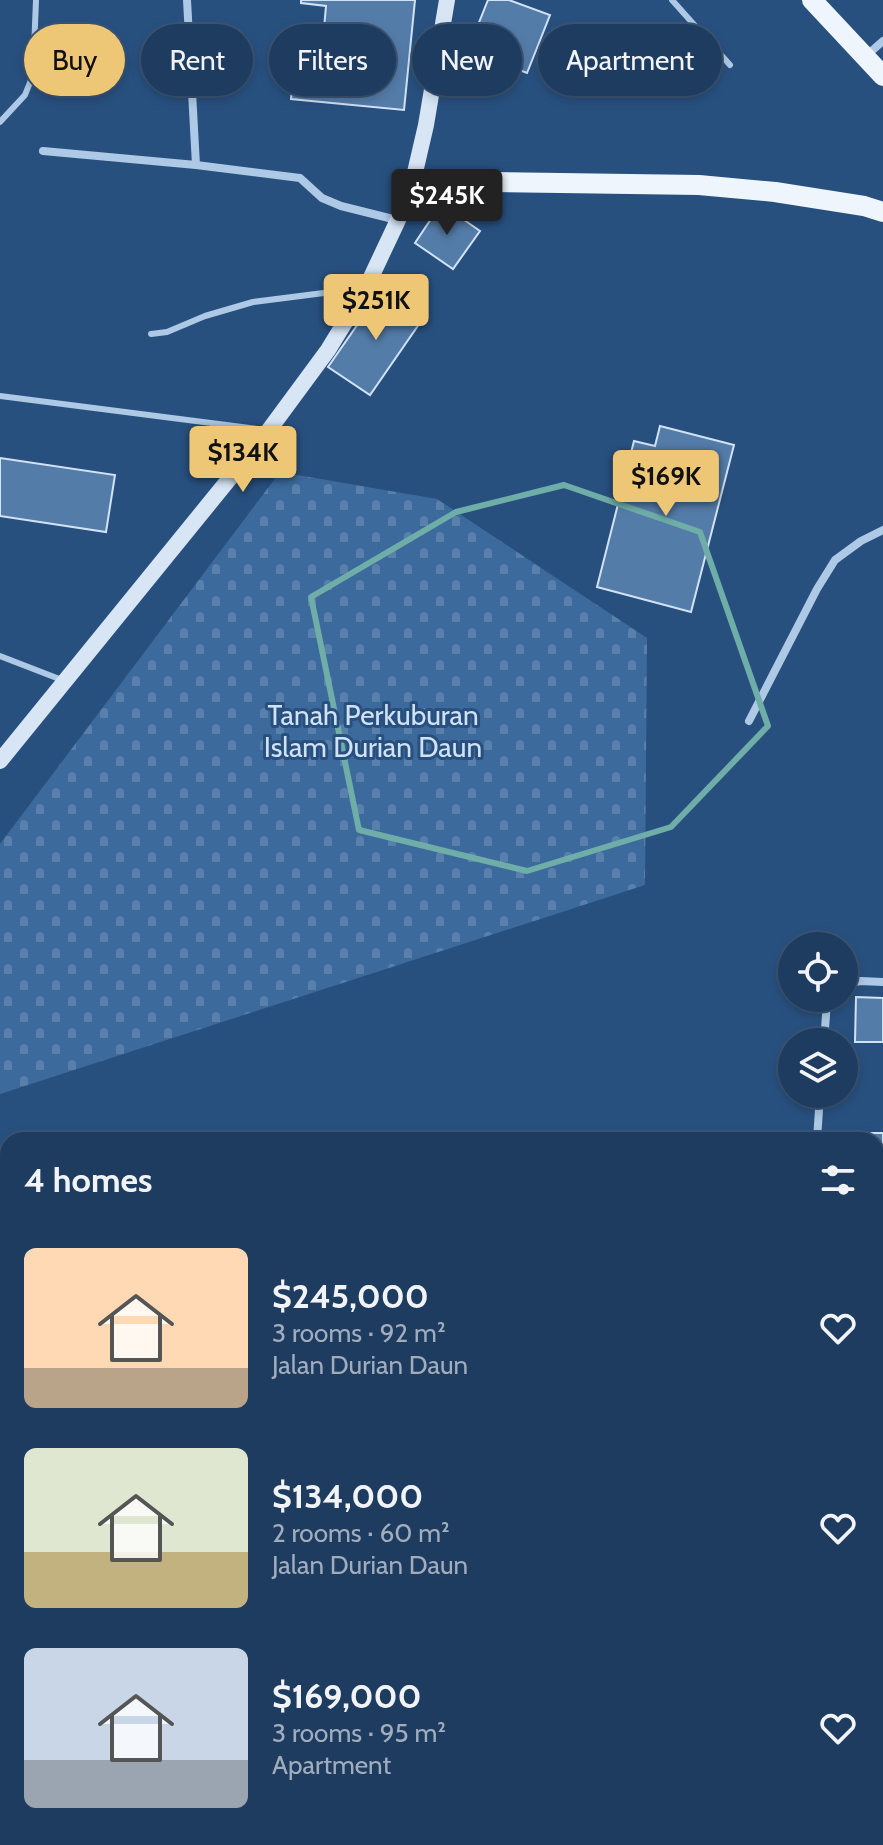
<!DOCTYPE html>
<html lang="en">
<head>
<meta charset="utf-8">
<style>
	body { margin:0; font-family:Cabin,sans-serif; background:#2b4768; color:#f1f3f6; height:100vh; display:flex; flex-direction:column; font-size:30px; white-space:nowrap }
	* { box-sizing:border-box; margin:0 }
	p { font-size:26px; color:#a1adbd }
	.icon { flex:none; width:44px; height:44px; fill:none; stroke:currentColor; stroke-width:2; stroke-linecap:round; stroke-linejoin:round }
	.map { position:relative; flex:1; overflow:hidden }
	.side { position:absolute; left:0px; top:1132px; width:884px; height:714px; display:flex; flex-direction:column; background:#1e3c5f; border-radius:24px 24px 0 0; box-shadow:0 4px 12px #0003,0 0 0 2px #3c5674 }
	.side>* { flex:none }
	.banner { position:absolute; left:24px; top:24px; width:836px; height:72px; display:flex; gap:16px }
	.fabs { position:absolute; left:778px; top:932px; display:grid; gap:16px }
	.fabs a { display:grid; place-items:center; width:80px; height:80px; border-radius:50%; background:#1e3c5f; box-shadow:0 4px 12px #0003,0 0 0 2px #3c5674; font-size:40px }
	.price { position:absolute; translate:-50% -68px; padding:0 18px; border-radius:8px; background:#edc775; color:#111; font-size:26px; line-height:52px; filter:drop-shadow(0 2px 4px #0008) }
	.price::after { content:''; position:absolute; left:50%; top:48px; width:24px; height:18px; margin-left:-12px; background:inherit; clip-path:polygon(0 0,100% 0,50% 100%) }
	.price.active { background:#222; color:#fff }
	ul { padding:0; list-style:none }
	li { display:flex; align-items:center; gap:24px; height:200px; padding:0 24px }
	li span { display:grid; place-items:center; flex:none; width:224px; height:160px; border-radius:12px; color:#555 }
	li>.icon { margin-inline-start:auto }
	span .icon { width:96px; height:96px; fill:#fffc; stroke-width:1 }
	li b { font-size:34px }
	h2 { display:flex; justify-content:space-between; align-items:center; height:96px; padding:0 24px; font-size:34px }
	.tag { padding:0 28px; border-radius:36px; background:#1e3c5f; box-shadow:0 4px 12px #0003,0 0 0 2px #3c5674; font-size:28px; line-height:72px }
	.tag.active { background:#edc775; color:#111 }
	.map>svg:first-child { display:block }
	.green { fill:#3c6a9c }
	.cemetery { fill:url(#cemetery-stones) }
	.building { fill:#547ca9; stroke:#d1e2f4; stroke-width:2 }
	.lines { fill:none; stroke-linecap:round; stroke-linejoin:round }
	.lane { stroke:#aec9e5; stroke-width:6 }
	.street { stroke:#aec9e5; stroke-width:8 }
	.secondary { stroke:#d7e5f5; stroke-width:16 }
	.primary { stroke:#eff5fd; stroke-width:20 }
	.marked { fill:none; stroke:#6fada8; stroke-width:6; stroke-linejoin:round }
	.labels { text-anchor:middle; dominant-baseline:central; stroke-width:6; stroke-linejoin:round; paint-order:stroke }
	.park-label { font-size:28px; fill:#d1e2f4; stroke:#28507f }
</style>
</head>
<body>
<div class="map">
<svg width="883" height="1845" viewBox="0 0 883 1845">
	<defs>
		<pattern id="cemetery-stones" width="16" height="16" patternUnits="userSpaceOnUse" patternTransform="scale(2)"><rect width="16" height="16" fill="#3c6a9c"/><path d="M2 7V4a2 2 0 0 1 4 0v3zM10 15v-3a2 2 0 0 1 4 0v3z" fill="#5980ab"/></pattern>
	</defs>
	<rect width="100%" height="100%" fill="#28507f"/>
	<!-- green -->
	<path class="green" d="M 138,1838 L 381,1838 L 333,1845 L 142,1845 Z"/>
	<!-- cemetery -->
	<path class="cemetery" d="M 280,472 L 437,499 L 647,638 L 645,885 L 0,1094 L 0,844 Z"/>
	<!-- building -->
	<path class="building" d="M 301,0 L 415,0 L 404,110 L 291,99 L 298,25 L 324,28 L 326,6 L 301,3 Z
		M 488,0 L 509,0 L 550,15 L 527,73 L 468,50 Z
		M 441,204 L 480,231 L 453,269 L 415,243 Z
		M 383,288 L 424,317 L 370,395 L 328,367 Z
		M 660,426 L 734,445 L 691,612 L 597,587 L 634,441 L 655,446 Z
		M 0,458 L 115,475 L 106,532 L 0,516 Z
		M 856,997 L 883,998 L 883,1042 L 855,1042 Z
		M 864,1133 L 883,1133 L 883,1182 L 876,1182 L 876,1140 L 864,1140 Z"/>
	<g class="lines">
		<!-- lane -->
		<path class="lane" d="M 672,0 L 730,65
			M 0,122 L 25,95 L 33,75 L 36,0
			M 151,334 L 167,332 L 205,316 L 253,302 L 363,288
			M 0,396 L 265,430
			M 0,656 L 62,680
			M 0,1477 L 8,1476
			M 520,1845 L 521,1838"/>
		<!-- street -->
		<path class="street" d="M 187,0 L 196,165
			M 866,56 L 883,41
			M 43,151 L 196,165 L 300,178 L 322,198 L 341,206 L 397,220
			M 749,721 L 817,589 L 835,560 L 861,541 L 883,530
			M 844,986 L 860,981 L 883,982
			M 824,1042 L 827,1002 L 830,998
			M 817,1140 L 820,1094
			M 0,1253 L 8,1252
			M 0,1671 L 8,1686
			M 89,1838 L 93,1845"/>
		<!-- secondary -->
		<path class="secondary" d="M 0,761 L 269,430 L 328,350 L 366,288 L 398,220 L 413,181 L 426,125 L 447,0"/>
		<!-- primary -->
		<path class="primary" d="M 812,0 L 883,76
			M 413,181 L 699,185 L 775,192 L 864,206 L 883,212"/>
	</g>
	<!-- marked area -->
	<path class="marked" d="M 564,485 L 700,532 L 768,726 L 671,827 L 527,871 L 359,830 L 311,597 L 456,512 Z"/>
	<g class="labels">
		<!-- park labels -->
		<g class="park-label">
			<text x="373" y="715">Tanah Perkuburan<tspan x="373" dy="32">Islam Durian Daun</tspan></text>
		</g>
	</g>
</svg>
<div class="fabs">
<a><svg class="icon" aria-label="locate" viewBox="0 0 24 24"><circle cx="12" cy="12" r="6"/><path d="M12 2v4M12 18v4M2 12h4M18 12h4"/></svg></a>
<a><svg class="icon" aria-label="layers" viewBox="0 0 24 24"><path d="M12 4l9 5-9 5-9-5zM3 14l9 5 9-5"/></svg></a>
</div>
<b class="price active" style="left:447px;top:237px">$245K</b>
<b class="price" style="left:376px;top:342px">$251K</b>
<b class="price" style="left:243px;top:494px">$134K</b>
<b class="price" style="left:666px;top:518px">$169K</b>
<div class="banner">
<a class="tag active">Buy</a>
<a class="tag">Rent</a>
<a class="tag">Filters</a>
<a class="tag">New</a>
<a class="tag">Apartment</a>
</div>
<section class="side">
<h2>4 homes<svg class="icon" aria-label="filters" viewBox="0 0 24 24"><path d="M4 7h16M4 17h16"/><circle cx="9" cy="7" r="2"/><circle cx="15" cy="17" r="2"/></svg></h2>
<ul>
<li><span style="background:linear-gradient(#ffd9b3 75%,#b9a48a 0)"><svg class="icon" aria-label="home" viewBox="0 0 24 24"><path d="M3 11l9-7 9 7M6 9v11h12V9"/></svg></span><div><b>$245,000</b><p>3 rooms · 92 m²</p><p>Jalan Durian Daun</p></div><svg class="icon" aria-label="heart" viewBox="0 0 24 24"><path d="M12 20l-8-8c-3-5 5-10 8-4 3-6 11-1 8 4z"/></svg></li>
<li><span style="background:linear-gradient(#dfe7d0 65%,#c2b280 0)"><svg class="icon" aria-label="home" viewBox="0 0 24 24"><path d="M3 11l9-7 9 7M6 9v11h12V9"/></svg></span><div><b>$134,000</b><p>2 rooms · 60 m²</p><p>Jalan Durian Daun</p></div><svg class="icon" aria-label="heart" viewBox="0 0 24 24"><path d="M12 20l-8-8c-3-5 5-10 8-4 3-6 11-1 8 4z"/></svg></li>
<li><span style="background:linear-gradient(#c9d6e8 70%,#9aa5b1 0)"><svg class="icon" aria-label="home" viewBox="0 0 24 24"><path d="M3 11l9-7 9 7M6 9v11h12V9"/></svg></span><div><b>$169,000</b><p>3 rooms · 95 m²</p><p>Apartment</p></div><svg class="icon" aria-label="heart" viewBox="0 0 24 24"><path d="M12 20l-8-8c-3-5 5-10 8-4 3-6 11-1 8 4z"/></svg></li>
</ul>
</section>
</div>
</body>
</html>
